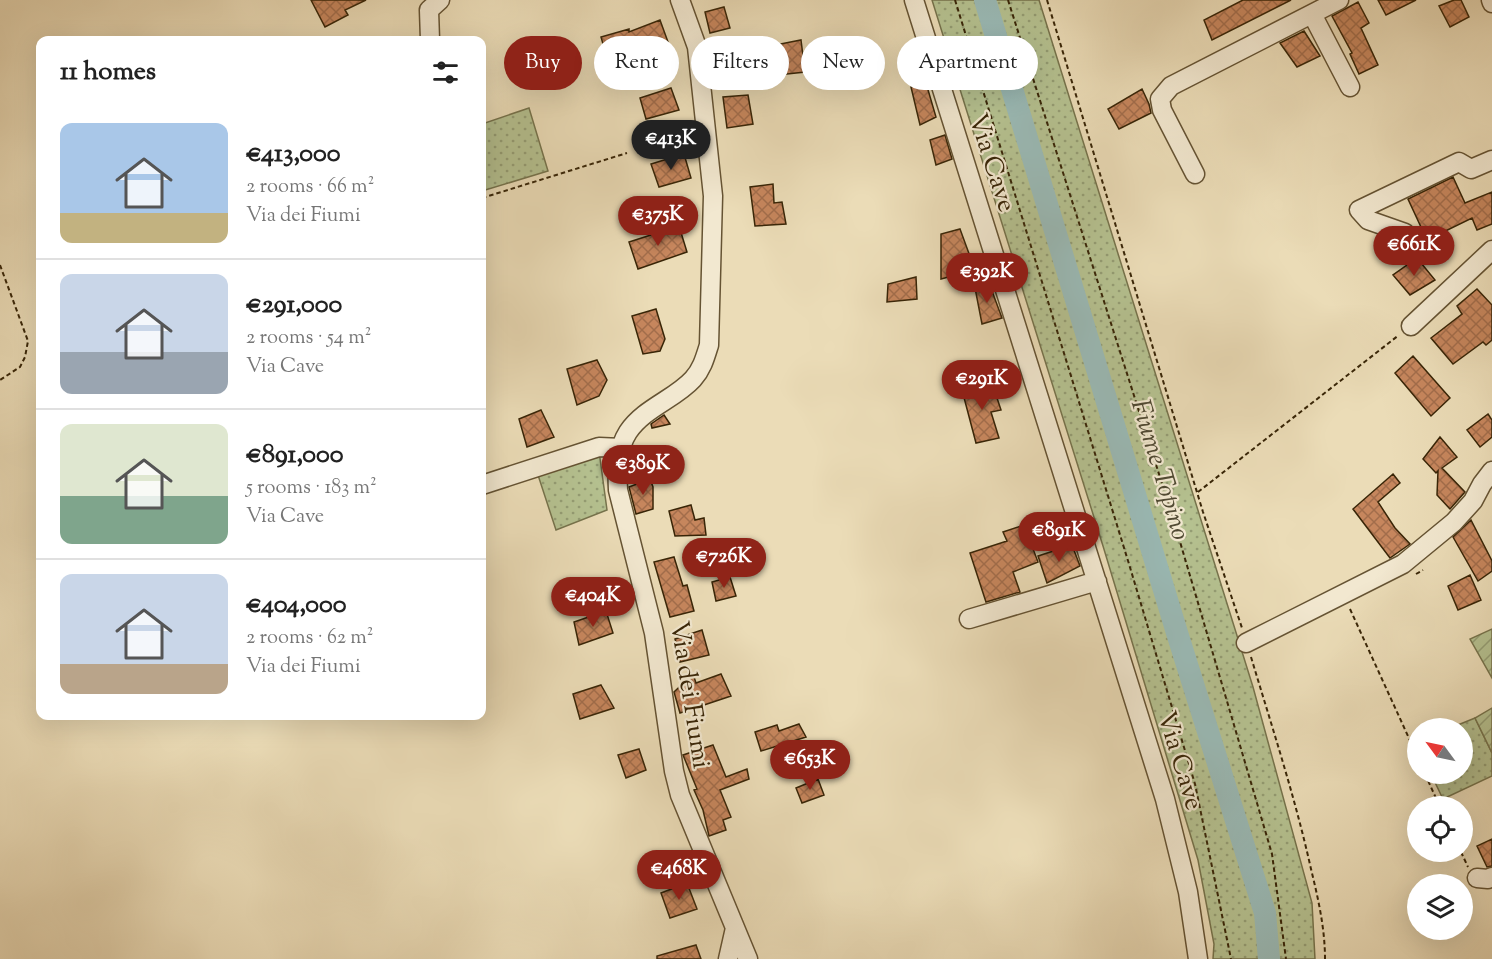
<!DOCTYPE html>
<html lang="en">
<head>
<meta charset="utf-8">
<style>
	body { margin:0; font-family:"Sorts Mill Goudy",serif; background:#f2f2f2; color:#222; height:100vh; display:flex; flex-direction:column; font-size:22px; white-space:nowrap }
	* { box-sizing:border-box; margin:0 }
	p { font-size:20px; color:#767676 }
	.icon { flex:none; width:33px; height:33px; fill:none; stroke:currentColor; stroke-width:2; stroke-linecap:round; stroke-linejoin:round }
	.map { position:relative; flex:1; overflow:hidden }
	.drawer { position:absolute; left:36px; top:36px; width:450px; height:684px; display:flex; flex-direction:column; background:#fff; border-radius:12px; box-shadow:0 6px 24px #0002 }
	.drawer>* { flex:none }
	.top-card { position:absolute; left:504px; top:36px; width:570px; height:54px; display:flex; gap:12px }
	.needle { width:39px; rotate:303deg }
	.fabs { position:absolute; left:1407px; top:718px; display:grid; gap:12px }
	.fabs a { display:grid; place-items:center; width:66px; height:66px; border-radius:50%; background:#fff; box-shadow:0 6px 24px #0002; font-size:30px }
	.price { position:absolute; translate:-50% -51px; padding:0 14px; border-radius:21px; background:#8f2418; color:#fff; font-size:20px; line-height:39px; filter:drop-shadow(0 2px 3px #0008) }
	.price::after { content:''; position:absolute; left:50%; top:36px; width:18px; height:14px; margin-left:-9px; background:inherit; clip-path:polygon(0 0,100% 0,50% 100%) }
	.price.on { background:#222; color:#fff }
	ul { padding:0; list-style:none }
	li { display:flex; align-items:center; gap:18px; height:150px; padding:0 24px }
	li+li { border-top:2px solid #e0e0e0 }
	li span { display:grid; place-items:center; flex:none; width:168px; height:120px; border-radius:12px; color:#555 }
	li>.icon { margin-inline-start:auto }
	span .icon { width:72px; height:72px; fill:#fffc; stroke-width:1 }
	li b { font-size:26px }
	h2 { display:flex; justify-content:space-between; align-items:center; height:72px; padding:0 24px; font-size:26px }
	.chip { padding:0 21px; border-radius:27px; background:#fff; box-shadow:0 6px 24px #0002; font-size:21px; line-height:54px }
	.chip.on { background:#8f2418; color:#fff }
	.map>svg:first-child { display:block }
	.grass { fill:url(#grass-dots); stroke:#76734c; stroke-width:1.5 }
	.garden { fill:url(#garden-furrows); stroke:#76734c; stroke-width:1.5 }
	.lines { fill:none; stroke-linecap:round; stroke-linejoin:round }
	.river { stroke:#9abab6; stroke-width:22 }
	.building { fill:url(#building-cross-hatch); stroke:#382507; stroke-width:1.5 }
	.minor-casing { stroke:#655333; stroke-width:21 }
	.path { stroke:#382507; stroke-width:2; stroke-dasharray:4.5 3; stroke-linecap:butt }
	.minor { stroke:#f2e8d0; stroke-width:18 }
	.labels { text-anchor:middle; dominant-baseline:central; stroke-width:4.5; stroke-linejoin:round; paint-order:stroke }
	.street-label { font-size:26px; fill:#382507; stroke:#f2e8d0 }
	.water-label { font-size:27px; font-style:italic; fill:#504a33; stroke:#f2e8d0 }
</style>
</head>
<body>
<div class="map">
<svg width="1492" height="959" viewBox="0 0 1492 959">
	<defs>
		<pattern id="grass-dots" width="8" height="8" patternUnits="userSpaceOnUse" patternTransform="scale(1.5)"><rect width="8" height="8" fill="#b5c190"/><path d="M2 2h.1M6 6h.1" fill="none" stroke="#949d74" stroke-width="1.8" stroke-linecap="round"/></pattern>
		<pattern id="garden-furrows" width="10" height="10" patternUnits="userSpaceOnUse" patternTransform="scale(1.5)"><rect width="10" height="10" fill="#b5c190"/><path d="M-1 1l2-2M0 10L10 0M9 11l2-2" fill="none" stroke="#949d74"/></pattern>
		<pattern id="building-cross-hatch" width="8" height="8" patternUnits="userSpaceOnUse" patternTransform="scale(1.5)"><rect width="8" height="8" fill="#c6865d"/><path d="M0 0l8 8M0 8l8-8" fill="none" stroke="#a26d4b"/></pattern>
	</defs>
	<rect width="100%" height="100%" fill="#ebdcb7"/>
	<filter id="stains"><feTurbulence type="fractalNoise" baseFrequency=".00333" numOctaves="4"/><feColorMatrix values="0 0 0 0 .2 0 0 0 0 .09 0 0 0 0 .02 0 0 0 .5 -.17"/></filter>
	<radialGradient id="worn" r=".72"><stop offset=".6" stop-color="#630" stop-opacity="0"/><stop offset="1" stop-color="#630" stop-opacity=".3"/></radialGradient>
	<!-- grass -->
	<path class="grass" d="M 932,0 L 1039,0 L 1253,687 L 1312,903 L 1315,959 L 1213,959 L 1214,944 L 1198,860 L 1103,546 Z
		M 529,108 L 548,171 L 482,191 L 482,124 Z
		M 599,451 L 607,510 L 556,530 L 537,472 Z
		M 1475,718 L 1492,753 L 1492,776 L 1443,799 L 1431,774 L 1462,774 L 1462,729 L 1448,729 Z"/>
	<!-- garden -->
	<path class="garden" d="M 1492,629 L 1492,678 L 1470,639 Z
		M 1492,708 L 1492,753 L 1475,718 Z"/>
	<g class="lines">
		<!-- river -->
		<path class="river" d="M 985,0 L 1178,636 L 1265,913 L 1269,959"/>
	</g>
	<!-- building -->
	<path class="building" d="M 311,0 L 366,0 L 345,10 L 348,15 L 325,27 Z
		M 1243,0 L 1291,0 L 1212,40 L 1204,20 Z
		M 1378,0 L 1416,0 L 1386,15 Z
		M 1454,0 L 1461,0 L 1469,17 L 1450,27 L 1439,6 Z
		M 1358,2 L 1369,23 L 1361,28 L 1378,65 L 1359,74 L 1350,54 L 1352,53 L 1332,16 Z
		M 724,7 L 730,28 L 710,33 L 705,12 Z
		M 660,20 L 668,42 L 608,61 L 601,37 L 629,29 L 629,32 Z
		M 1304,31 L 1320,56 L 1297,67 L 1280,43 Z
		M 801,40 L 805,72 L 778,75 L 775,45 Z
		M 926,83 L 936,117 L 920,125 L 911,87 Z
		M 671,88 L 679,110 L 646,119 L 640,98 Z
		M 1142,89 L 1149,104 L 1151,113 L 1119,129 L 1108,109 Z
		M 748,95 L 753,124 L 727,128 L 723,97 Z
		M 945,135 L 952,159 L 936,165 L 930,140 Z
		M 684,154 L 691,178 L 659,187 L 651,164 Z
		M 1453,177 L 1465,203 L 1492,192 L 1492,224 L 1477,230 L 1472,218 L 1427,240 L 1408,199 Z
		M 773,184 L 774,203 L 782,202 L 786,224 L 755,226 L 750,187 Z
		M 679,226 L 687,252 L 638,269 L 629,242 Z
		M 960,229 L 975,270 L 941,279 L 941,234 Z
		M 1417,258 L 1435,280 L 1410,295 L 1393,275 Z
		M 916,277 L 917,299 L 887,302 L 888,284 Z
		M 989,283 L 1002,318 L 982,324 L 975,288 Z
		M 1477,289 L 1492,305 L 1492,340 L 1486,345 L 1483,342 L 1453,364 L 1431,338 L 1462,314 L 1457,306 Z
		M 656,309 L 665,339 L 660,351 L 643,354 L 632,316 Z
		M 1413,356 L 1450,398 L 1431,416 L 1395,373 Z
		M 597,360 L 607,380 L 599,396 L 577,405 L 567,369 Z
		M 991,380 L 1001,410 L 991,412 L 999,438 L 976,443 L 962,390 Z
		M 541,410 L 554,437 L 527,447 L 519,419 Z
		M 1488,414 L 1492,420 L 1492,437 L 1480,447 L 1467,430 Z
		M 664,415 L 670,424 L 652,428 L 651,424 Z
		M 1440,437 L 1457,457 L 1442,468 L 1465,492 L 1450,509 L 1437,495 L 1438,471 L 1436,473 L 1423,459 Z
		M 1393,474 L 1400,483 L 1378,502 L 1395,528 L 1410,544 L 1390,558 L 1353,509 Z
		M 650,479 L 653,487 L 653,509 L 636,514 L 629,487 Z
		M 691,505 L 695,520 L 704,518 L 706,535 L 675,536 L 669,511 Z
		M 1471,520 L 1492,561 L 1492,571 L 1478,581 L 1453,537 Z
		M 1024,525 L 1038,562 L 1013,572 L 1020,592 L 986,602 L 970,553 L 1007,541 L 1003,532 Z
		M 1072,545 L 1080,566 L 1047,583 L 1038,556 Z
		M 674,557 L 683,586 L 687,585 L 694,611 L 670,617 L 654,562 Z
		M 1470,575 L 1481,600 L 1458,610 L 1448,586 Z
		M 730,577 L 736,596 L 716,601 L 712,582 Z
		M 606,611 L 613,633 L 579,645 L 574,622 Z
		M 702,630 L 709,655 L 680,662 L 675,639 Z
		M 693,674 L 696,683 L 721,674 L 731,696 L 680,713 L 674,692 Z
		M 601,685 L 614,708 L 580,719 L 573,694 Z
		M 799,724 L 806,737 L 761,751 L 755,732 L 777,725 L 779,731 Z
		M 713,745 L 726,777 L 747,769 L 749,779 L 720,790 L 731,817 L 723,820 L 726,830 L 709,836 L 703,810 L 694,790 L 697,789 L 683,755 Z
		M 639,749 L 646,770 L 626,778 L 618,755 Z
		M 818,779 L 824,795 L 802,803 L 796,788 Z
		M 1492,839 L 1492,866 L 1487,867 L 1477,846 Z
		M 687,883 L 697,909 L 670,918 L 661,893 Z
		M 696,945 L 701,959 L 657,959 L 657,956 Z"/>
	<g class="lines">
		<!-- minor casing -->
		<g class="minor-casing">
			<path id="minor" d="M 680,0 L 697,47 L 713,196 L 709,345 C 705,358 702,369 693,379 C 675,399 644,408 628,432 C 617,449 617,471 618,490 L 654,633 L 674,771 L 680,795 L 748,959
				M 914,0 L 1165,799 L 1188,892 L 1198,959
				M 1491,0 L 1492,3
				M 1312,14 L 1350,87
				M 430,40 L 429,10 L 440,0
				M 1195,174 L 1162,110 L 1160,99 L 1171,86 L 1339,0
				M 1405,233 L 1368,220 L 1359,210 L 1459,162 L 1471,169 L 1492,160
				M 1411,326 L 1492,250
				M 482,485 L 599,447 L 622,448
				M 969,619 L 1097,581
				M 1246,643 L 1403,564 L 1454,522 L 1473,501 L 1482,484 L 1492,471
				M 1477,878 L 1488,879 L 1492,877
				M 728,959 L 735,928"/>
		</g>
		<!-- path -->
		<path class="path" d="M 955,0 L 1129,564 L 1195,784 L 1231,959
			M 1008,0 L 1173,518 L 1272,854 L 1286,959
			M 1047,0 L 1203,512 L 1242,628
			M 482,198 L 627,153
			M 0,265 L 28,341 L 25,357 L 20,367 L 0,380
			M 1198,492 L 1399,335
			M 1416,574 L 1423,570
			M 1350,609 L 1418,758
			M 1251,657 C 1272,727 1295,797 1311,869 C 1318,898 1325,928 1325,959
			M 1425,774 L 1440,807
			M 1461,852 L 1468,867"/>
		<!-- minor -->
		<use href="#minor" class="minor"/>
	</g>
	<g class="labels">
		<!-- street labels -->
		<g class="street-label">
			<text transform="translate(991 163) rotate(72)">Via Cave</text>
			<text transform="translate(689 695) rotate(81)">Via dei Fiumi</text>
			<text transform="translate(1179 761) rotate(73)">Via Cave</text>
		</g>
		<!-- water labels -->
		<g class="water-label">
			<text transform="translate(1159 470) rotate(73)">Fiume Topino</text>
		</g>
	</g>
	<rect width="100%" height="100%" filter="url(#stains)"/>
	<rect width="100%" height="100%" fill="url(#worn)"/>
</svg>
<div class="fabs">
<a><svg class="needle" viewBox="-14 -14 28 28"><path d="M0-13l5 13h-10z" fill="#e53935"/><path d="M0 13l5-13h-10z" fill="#767676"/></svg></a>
<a><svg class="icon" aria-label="locate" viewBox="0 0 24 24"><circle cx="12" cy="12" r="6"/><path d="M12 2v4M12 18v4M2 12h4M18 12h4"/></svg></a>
<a><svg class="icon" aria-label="layers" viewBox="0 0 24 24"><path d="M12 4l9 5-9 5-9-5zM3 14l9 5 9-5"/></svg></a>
</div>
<b class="price on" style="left:671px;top:171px">€413K</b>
<b class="price" style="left:658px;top:247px">€375K</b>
<b class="price" style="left:1414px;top:277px">€661K</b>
<b class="price" style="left:987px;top:304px">€392K</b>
<b class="price" style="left:982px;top:411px">€291K</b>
<b class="price" style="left:643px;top:496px">€389K</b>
<b class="price" style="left:1059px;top:563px">€891K</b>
<b class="price" style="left:724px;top:589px">€726K</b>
<b class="price" style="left:593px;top:628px">€404K</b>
<b class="price" style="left:810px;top:791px">€653K</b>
<b class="price" style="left:679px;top:901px">€468K</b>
<div class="top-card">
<a class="chip on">Buy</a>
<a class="chip">Rent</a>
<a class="chip">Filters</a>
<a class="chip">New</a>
<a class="chip">Apartment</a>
</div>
<section class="drawer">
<h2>11 homes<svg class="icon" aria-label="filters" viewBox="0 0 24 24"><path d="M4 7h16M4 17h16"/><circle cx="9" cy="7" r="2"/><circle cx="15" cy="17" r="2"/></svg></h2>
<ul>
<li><span style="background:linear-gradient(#a9c7e8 75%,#c2b280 0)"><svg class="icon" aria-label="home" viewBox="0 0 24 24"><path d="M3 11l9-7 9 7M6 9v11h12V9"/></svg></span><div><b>€413,000</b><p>2 rooms · 66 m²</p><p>Via dei Fiumi</p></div></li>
<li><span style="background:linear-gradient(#c9d6e8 65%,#9aa5b1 0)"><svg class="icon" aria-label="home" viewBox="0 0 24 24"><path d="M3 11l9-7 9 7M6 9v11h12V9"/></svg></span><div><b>€291,000</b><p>2 rooms · 54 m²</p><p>Via Cave</p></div></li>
<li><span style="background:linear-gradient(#dfe7d0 60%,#7fa58c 0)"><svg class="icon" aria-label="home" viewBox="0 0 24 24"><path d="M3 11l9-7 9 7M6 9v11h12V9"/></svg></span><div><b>€891,000</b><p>5 rooms · 183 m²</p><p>Via Cave</p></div></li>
<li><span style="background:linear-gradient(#c9d6e8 75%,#b9a48a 0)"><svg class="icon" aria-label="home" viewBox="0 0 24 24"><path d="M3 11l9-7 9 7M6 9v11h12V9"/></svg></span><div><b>€404,000</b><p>2 rooms · 62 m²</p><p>Via dei Fiumi</p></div></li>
</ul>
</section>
</div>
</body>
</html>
